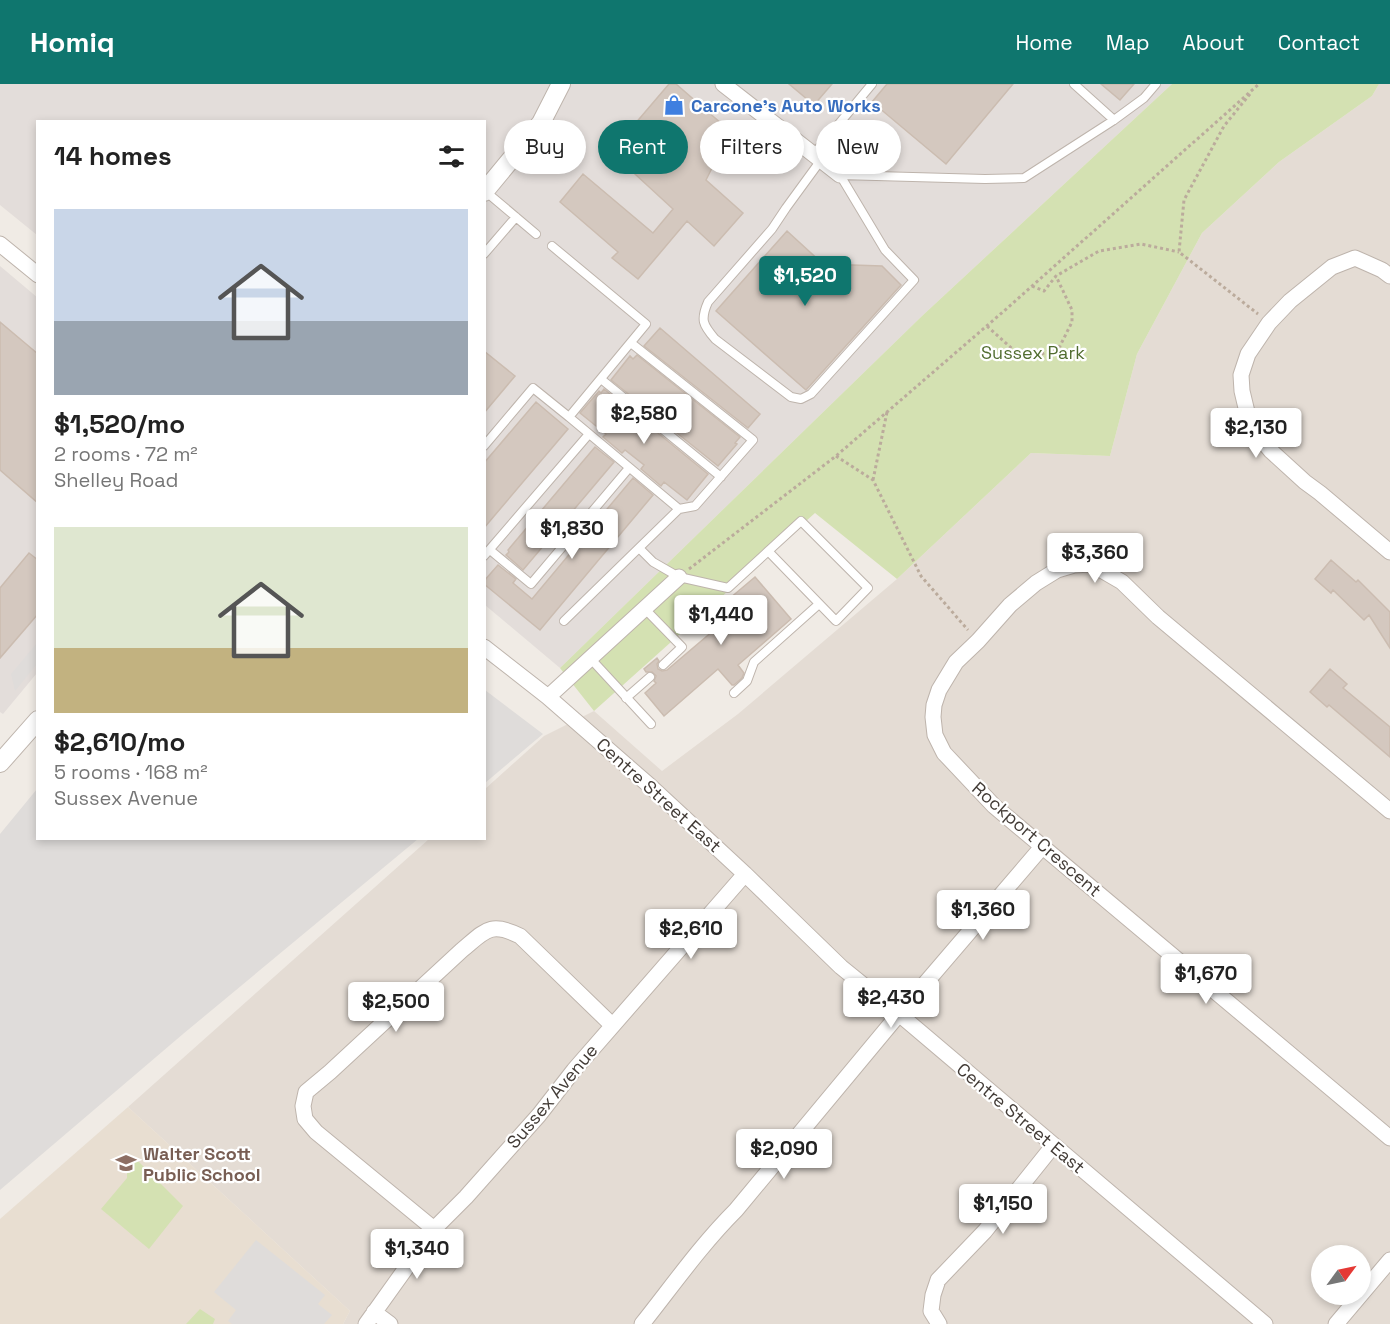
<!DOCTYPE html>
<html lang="en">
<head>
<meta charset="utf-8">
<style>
	body { margin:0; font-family:"Space Grotesk",sans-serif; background:#f6f6f6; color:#222; height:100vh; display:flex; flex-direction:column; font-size:22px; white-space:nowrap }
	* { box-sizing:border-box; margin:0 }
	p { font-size:20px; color:#767676 }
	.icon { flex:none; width:33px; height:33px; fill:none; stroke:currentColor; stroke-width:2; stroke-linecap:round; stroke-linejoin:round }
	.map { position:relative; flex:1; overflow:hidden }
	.details { position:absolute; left:36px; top:36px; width:450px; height:720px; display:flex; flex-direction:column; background:#fff; border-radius:0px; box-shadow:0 3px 9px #0003 }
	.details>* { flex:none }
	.hud { position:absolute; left:504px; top:36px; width:570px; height:54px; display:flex; gap:12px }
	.needle { width:39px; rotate:57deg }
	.fabs { position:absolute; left:1311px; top:1161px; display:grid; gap:12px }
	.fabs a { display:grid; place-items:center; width:60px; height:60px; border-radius:50%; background:#fff; box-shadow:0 3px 9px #0003; font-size:30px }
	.price { position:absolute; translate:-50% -51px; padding:0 14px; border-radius:6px; background:#fff; color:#222; font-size:20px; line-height:39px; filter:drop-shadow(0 2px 3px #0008) }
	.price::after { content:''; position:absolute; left:50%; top:36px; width:18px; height:14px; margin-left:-9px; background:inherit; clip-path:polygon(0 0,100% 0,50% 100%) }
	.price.current { background:#0f766e; color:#fff }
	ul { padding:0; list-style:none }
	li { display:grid; align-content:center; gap:12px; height:318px; padding:0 18px }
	li span { display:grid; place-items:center; height:186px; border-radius:0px; color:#555 }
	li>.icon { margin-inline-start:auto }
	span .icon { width:108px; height:108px; fill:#fffc; stroke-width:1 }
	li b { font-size:26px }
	h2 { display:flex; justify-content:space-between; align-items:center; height:72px; padding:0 18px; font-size:26px }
	.pill { padding:0 21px; border-radius:27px; background:#fff; box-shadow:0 3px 9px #0003; font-size:21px; line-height:54px }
	.pill.current { background:#0f766e; color:#fff }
	header { display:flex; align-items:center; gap:36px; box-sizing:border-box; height:84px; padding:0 30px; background:#0f766e; color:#fff }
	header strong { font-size:28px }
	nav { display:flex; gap:33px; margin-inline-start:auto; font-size:21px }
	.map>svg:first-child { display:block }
	.residential { fill:#e4dcd4; fill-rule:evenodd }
	.industrial { fill:#e3ddda }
	.education { fill:#e8ded1 }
	.green { fill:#d4e1b2 }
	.parking { fill:#dfdcda }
	.building { fill:#d4c8bf; stroke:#cbbcb0; stroke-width:1.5 }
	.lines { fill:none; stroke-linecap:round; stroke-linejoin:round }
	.service-casing { stroke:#beb4ac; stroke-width:10 }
	.minor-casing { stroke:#beb4ac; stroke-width:17 }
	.tertiary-casing { stroke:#beb4ac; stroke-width:20 }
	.path { stroke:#bbab9c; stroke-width:3; stroke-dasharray:3 3; stroke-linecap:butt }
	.service { stroke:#fff; stroke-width:8 }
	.minor { stroke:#fff; stroke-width:15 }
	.tertiary { stroke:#fff; stroke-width:18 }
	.labels { text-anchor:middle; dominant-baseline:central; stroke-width:4.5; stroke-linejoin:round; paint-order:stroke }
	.shop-label { font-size:18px; font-weight:bold; fill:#366cbe; stroke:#fff; text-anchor:start }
	.park-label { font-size:18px; fill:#516d30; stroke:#fff }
	.street-label { font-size:18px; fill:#423b36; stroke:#fff }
	.education-label { font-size:18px; font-weight:bold; fill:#785e54; stroke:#fff; text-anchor:start }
</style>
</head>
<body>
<header>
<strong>Homiq</strong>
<nav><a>Home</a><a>Map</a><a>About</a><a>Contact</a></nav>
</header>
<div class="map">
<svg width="1390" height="1240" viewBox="0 0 1390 1240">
	<rect width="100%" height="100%" fill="#f0ebe5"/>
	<!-- residential -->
	<path class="residential" d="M 1379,0 L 1390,0 L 1390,1240 L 343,1240 L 350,1227 L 128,1023 L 429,755 L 484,754 L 485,705 L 544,652 L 594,627 L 662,687 L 738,630 L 897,495 L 1031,369 L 1110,372 L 1137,270 L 1202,149 L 1279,78 L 1372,12 ZM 1322,1172 L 1360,1172 L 1360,1210 L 1322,1210 Z"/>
	<!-- industrial -->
	<path class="industrial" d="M 0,0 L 1172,0 L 922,232 L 560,584 L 485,521 L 484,38 L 38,38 L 37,151 L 0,121 Z
		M 0,182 L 38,214 L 37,589 L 3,630 L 0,628 Z"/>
	<!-- education -->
	<path class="education" d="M 128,1023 L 350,1227 L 343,1240 L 0,1240 L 0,1135 Z"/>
	<!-- green -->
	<path class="green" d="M 1172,0 L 1379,0 L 1372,12 L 1279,78 L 1202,149 L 1137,270 L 1110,372 L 1031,369 L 897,495 L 815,429 L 594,627 L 560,584 L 922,232 Z
		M 136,1075 L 183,1122 L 149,1165 L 101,1125 L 127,1094 L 127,1085 Z
		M 200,1225 L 215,1235 L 213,1240 L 186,1240 Z"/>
	<!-- parking -->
	<path class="parking" d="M 37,559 L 37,580 L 15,607 L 11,590 Z
		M 485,606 L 543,650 L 485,699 L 484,699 Z
		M 37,705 L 38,754 L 418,755 L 183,950 L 0,1106 L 0,750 Z
		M 256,1156 L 325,1211 L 318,1220 L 332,1231 L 324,1240 L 232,1240 L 228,1237 L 236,1226 L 214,1208 Z"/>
	<!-- building -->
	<path class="building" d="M 669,0 L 676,0 L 722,40 L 701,65 L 715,78 L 706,96 L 743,129 L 714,162 L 687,137 L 638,195 L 612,174 L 618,168 L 560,118 L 583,90 L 653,149 L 673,125 L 611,68 Z
		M 789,0 L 832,0 L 814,21 Z
		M 887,0 L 1013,0 L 946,80 L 872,18 Z
		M 1101,0 L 1134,0 L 1120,16 Z
		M 787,147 L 823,180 L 882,182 L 901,201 L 806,306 L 716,227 Z
		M 0,238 L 38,270 L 38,419 L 0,386 Z
		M 660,244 L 760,330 L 748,344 L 644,262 Z
		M 484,267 L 515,292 L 484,329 Z
		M 637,271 L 740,353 L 735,359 L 737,360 L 718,382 L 611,296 L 630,272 L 633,275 Z
		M 604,305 L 708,390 L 687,416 L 664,398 L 661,402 L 641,385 L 644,381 L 625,366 L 622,369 L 603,353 L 606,350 L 580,329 L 599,307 L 601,309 Z
		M 536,318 L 568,345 L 484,444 L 484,379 Z
		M 595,363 L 614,378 L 523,486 L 506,471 L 509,468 L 508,466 Z
		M 633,394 L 653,411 L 540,546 L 484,500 L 484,497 L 498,481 L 516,495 L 513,499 L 532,515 Z
		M 29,469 L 38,476 L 38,530 L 0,574 L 0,504 Z
		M 1331,476 L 1356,498 L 1358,496 L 1390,528 L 1390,564 L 1369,531 L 1364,536 L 1333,506 L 1331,509 L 1315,495 Z
		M 755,493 L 791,535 L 738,581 L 744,589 L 742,594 L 734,601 L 732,601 L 718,585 L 664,632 L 645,609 L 656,599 L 654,597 L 656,592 L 652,588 L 646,588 L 644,585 L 657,574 L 659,577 L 657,580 L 658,585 L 662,587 L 667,586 L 720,541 L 710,531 Z
		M 1330,585 L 1347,600 L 1343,604 L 1390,643 L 1390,673 L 1329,621 L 1327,623 L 1310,608 Z"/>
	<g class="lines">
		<!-- service casing -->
		<g class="service-casing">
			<path id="service" d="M 1074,0 L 1114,36
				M 813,71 L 872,0
				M 821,76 L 786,124 L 772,145 L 708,218 C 700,236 703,241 715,255 L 791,313 L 801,315 L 811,310 L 914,196 L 885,166 L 840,91
				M 840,91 L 985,95 L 1024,94 L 1114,36 L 1144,14 L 1156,0
				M 485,107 L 536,150
				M 552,162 L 646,240 L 569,333 L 679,425 L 695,422 L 753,356 L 631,259
				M 484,170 L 516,133
				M 601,295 L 721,393
				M 484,362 L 533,304 L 569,333
				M 639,464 L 653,478 L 679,493 L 728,504 L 801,437 L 868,504 L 836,537 L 768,467
				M 490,466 L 531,500 L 629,384
				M 484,472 L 589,350
				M 644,524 L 682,563 L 663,581
				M 564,537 L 679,425
				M 590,574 L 651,640
				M 734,609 L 747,597 L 754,578 L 819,520
				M 626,614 L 650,593"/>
		</g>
		<!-- minor casing -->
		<g class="minor-casing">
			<path id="minor" d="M 723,0 L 840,91
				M 0,160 L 38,191
				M 1390,192 L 1382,186 L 1355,174 L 1332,183 L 1290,217 L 1269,239 L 1248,270 L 1241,291 L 1242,307 L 1247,328 L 1257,350 L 1271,367 L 1305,398 L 1320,409 L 1390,468
				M 484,563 L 548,613 L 650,702 L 745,790 L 841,883 L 899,930 L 1265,1240
				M 548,613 L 679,493
				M 1390,727 L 1158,533 L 1122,498 L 1091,480 L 1074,481 L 1057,486 L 1036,499 L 1010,521 L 978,557 L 956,578 L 939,606 L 934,621 L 933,633 L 935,651 L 944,669 L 994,722 L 1390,1054
				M 434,1145 L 316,1048 L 305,1035 L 303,1022 L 306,1008 L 330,988 L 462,866 C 485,847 490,837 520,852 L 612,941
				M 374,1228 L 390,1240
				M 366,1240 L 434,1145 L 466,1113 L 539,1031 L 574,986 L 745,790
				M 642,1240 C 673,1201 701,1161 736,1126 L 899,930 L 1042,763
				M 939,1240 L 931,1227 L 933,1211 L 938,1196 L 985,1147 L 1053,1062
				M 1336,1240 L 1390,1176"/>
		</g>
		<!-- tertiary casing -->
		<g class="tertiary-casing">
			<path id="tertiary" d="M 484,108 L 541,39 L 561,0
				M 0,679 L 38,636"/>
		</g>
		<!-- path -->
		<path class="path" d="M 1250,10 L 1224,42 L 1184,116 L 1179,168 L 1258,230
			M 1032,202 L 1044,207 L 1056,192 L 1099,167 L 1141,160 L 1179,168
			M 987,242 L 1019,271 L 1037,272 L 1060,262 L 1072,238 L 1072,226 L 1056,192
			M 836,372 L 873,396 L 921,492 L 968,546
			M 873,396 L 887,328
			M 689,485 L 836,372 L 1004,227 L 1259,0"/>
		<!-- service -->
		<use href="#service" class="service"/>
		<!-- minor -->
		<use href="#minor" class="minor"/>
		<!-- tertiary -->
		<use href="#tertiary" class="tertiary"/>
	</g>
	<!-- icons -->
	<defs>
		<g id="shop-bare" transform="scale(1.62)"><path d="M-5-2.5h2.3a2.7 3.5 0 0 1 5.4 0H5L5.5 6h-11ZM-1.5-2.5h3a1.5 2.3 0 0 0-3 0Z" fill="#3f7fe0" stroke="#fff" stroke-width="2.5" paint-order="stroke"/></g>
		<g id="school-bare" transform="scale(1.62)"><path d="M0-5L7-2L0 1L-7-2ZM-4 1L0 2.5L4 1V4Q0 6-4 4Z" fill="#8d6e63" stroke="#fff" stroke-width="2.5" paint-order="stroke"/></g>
	</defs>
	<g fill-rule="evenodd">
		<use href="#shop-bare" x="674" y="21"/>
		<use href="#school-bare" x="126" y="1079"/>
	</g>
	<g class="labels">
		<!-- shop labels -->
		<g class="shop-label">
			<text x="691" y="21">Carcone's Auto Works</text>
		</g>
		<!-- park labels -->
		<g class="park-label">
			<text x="1033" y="268">Sussex Park</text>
		</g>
		<!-- street labels -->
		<g class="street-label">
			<text transform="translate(659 711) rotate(42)">Centre Street East</text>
			<text transform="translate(1037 755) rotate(41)">Rockport Crescent</text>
			<text transform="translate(552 1012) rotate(-50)">Sussex Avenue</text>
			<text transform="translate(1021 1034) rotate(40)">Centre Street East</text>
		</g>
		<!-- education labels -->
		<g class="education-label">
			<text x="143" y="1069">Walter Scott<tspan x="143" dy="21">Public School</tspan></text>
		</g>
	</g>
</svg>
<div class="fabs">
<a><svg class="needle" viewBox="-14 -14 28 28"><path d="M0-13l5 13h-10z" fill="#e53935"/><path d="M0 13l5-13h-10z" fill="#767676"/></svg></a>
</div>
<b class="price current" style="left:805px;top:223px">$1,520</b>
<b class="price" style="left:644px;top:361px">$2,580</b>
<b class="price" style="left:1256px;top:375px">$2,130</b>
<b class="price" style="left:572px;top:476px">$1,830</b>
<b class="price" style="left:1095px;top:500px">$3,360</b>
<b class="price" style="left:721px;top:562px">$1,440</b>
<b class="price" style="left:983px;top:857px">$1,360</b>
<b class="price" style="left:691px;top:876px">$2,610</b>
<b class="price" style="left:1206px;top:921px">$1,670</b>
<b class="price" style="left:891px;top:945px">$2,430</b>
<b class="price" style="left:396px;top:949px">$2,500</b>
<b class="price" style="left:784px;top:1096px">$2,090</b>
<b class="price" style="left:1003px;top:1151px">$1,150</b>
<b class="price" style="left:417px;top:1196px">$1,340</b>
<div class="hud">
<a class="pill">Buy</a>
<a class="pill current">Rent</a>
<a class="pill">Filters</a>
<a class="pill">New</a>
</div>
<section class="details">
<h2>14 homes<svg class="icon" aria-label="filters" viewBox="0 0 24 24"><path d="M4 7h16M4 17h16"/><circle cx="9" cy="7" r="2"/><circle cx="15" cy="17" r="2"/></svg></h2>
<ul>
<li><span style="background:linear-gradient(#c9d6e8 60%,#9aa5b1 0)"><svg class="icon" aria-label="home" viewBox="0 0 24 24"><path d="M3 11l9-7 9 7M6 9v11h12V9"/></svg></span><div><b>$1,520/mo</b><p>2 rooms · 72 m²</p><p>Shelley Road</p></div></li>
<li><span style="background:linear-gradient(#dfe7d0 65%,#c2b280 0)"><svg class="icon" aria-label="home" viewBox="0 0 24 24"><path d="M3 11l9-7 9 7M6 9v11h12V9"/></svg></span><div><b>$2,610/mo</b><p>5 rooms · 168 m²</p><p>Sussex Avenue</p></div></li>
</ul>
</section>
</div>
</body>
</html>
